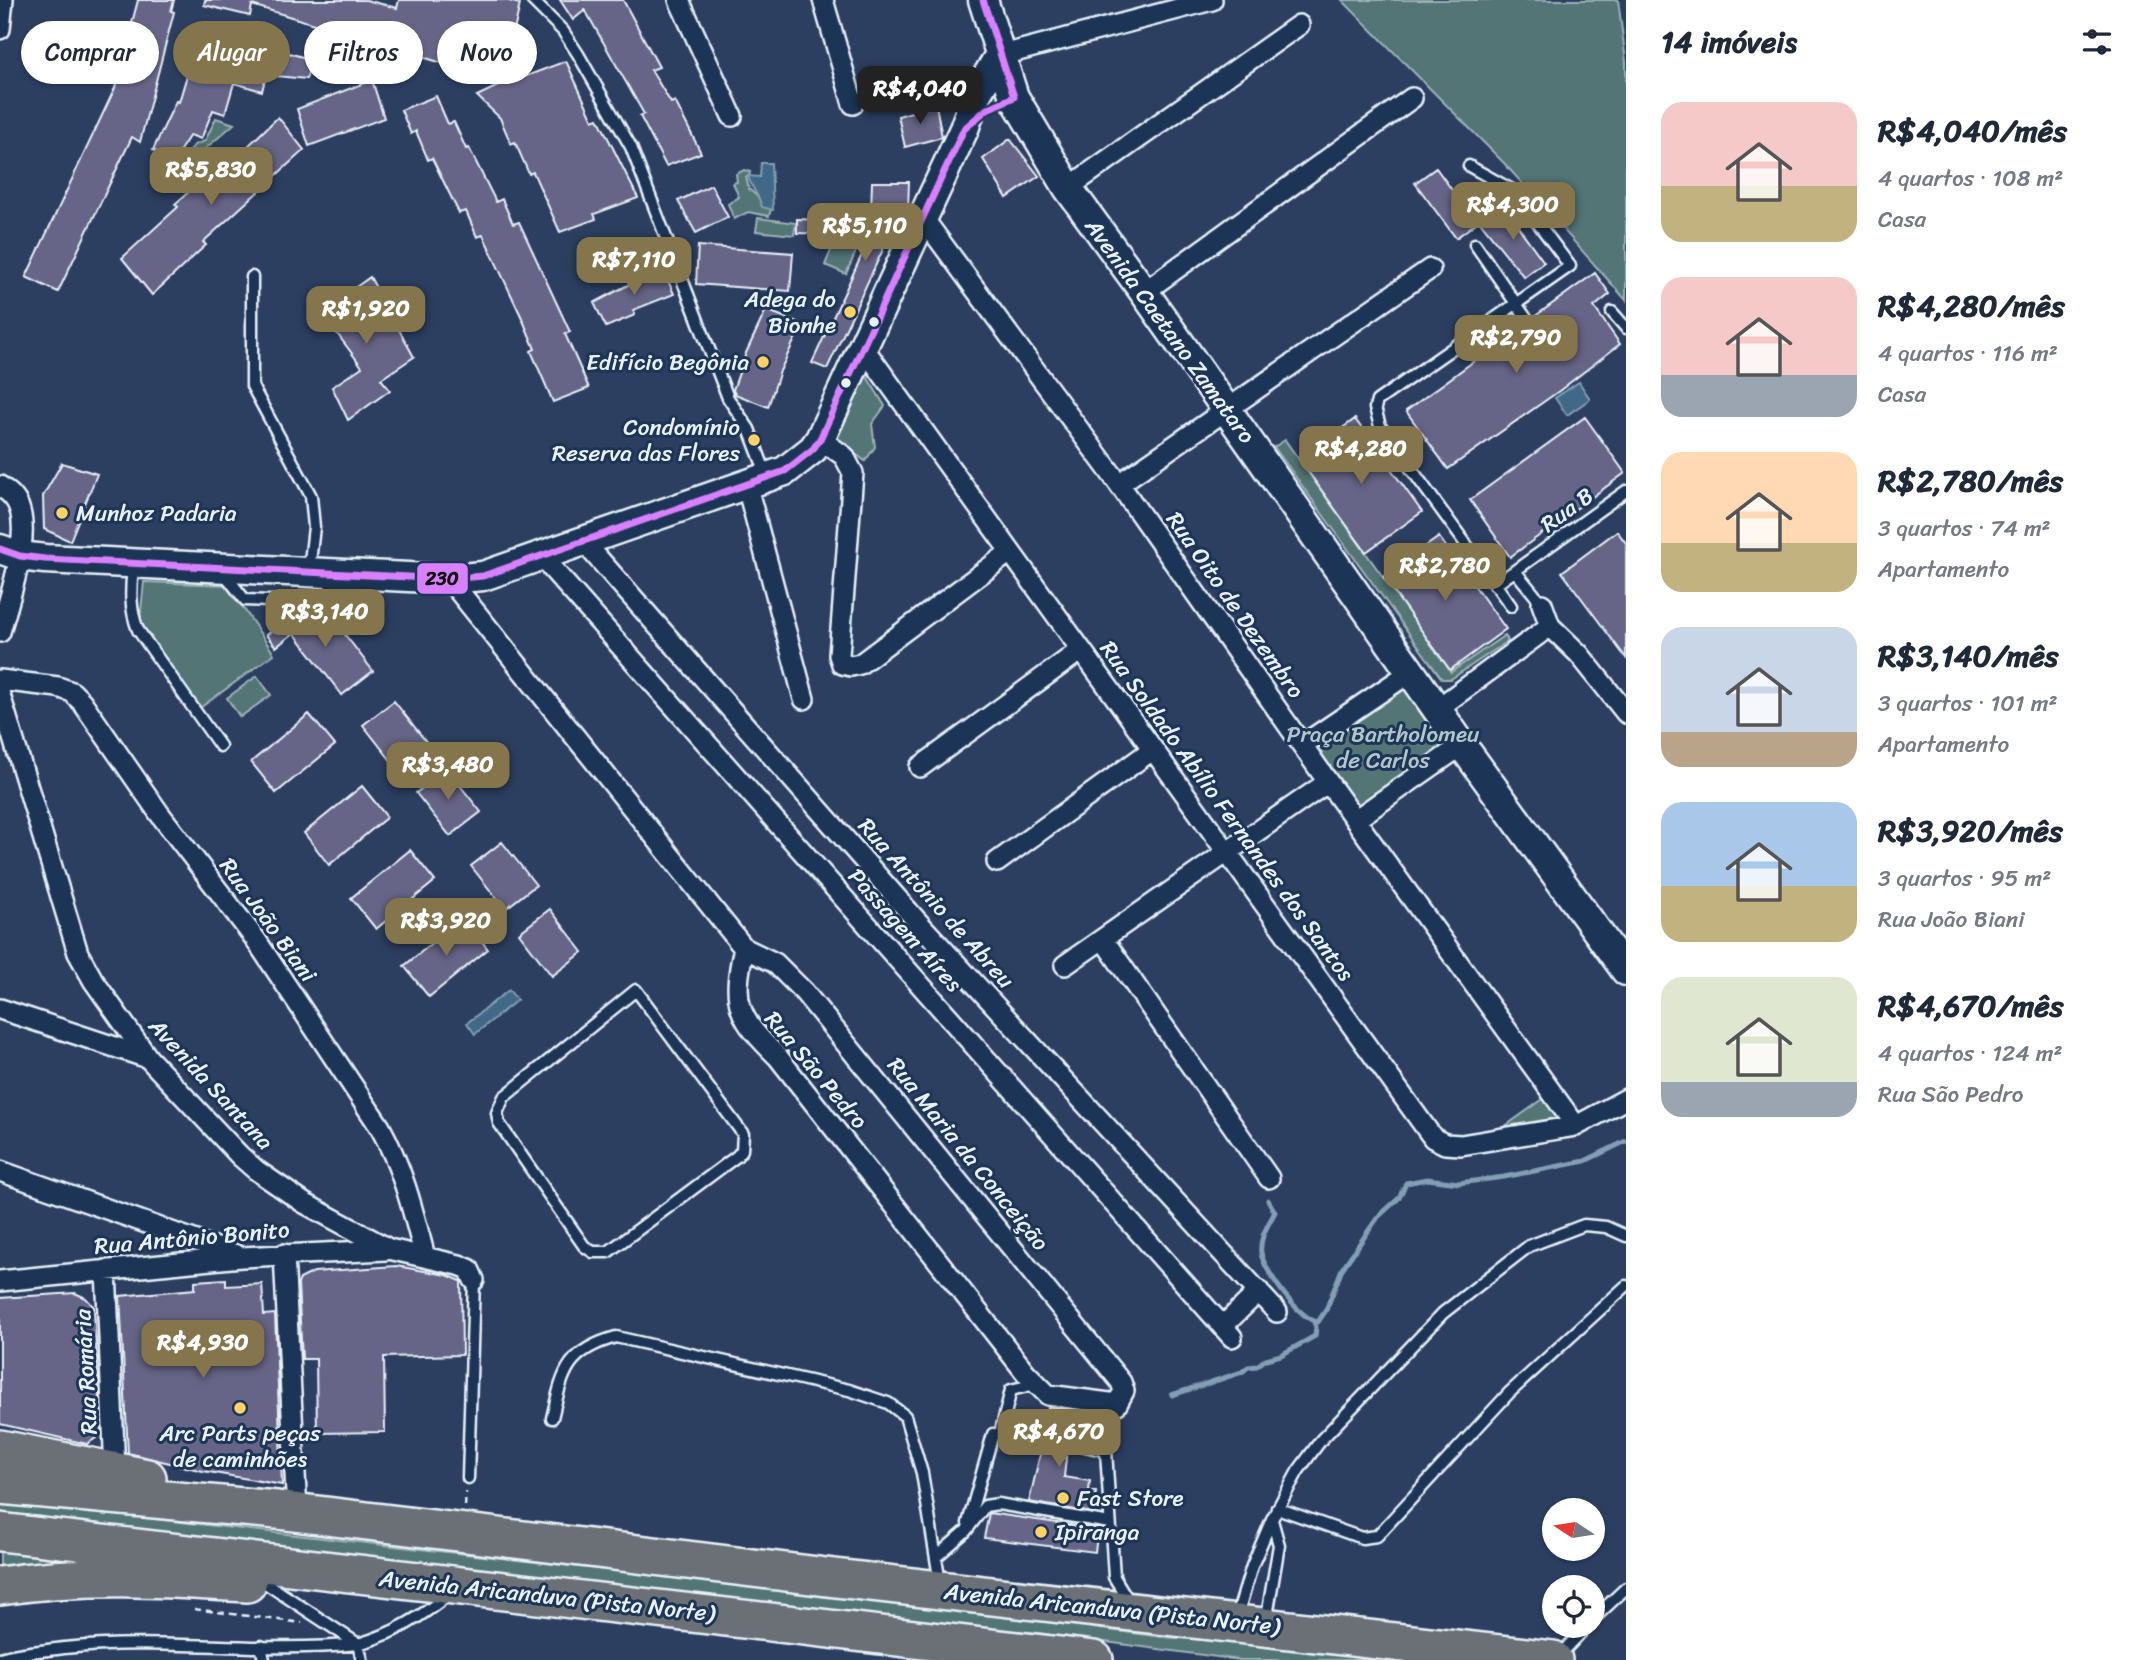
<!DOCTYPE html>
<html lang="pt">
<head>
<meta charset="utf-8">
<style>
	body { margin:0; font-family:Sriracha,sans-serif; background:#f6f6f7; color:#1f2937; height:100vh; display:flex; flex-direction:column; font-size:26px; white-space:nowrap }
	* { box-sizing:border-box; margin:0 }
	p { font-size:23px; color:#747a83 }
	.icon { flex:none; width:38px; height:38px; fill:none; stroke:currentColor; stroke-width:2; stroke-linecap:round; stroke-linejoin:round }
	.map { position:relative; flex:1; overflow:hidden }
	.details { display:flex; flex-direction:column; background:#fff; width:525px }
	.details>* { flex:none }
	.top-card { position:absolute; left:21px; top:21px; width:665px; height:63px; display:flex; gap:14px }
	.needle { width:46px; rotate:282deg }
	.tools { position:absolute; left:1542px; top:1498px; display:grid; gap:14px }
	.tools a { display:grid; place-items:center; width:63px; height:63px; border-radius:50%; background:#fff; box-shadow:0 2px 5px #0004; font-size:35px }
	.price { position:absolute; translate:-50% -60px; padding:0 16px; border-radius:14px; background:#84754c; color:#fff; font-size:23px; line-height:46px; filter:drop-shadow(0 2px 4px #0008) }
	.price::after { content:''; position:absolute; left:50%; top:42px; width:21px; height:16px; margin-left:-10px; background:inherit; clip-path:polygon(0 0,100% 0,50% 100%) }
	.price.current { background:#222; color:#fff }
	ul { padding:0; list-style:none }
	li { display:flex; align-items:center; gap:21px; height:175px; padding:0 35px }
	li span { display:grid; place-items:center; flex:none; width:196px; height:140px; border-radius:21px; color:#555 }
	li>.icon { margin-inline-start:auto }
	span .icon { width:84px; height:84px; fill:#fffc; stroke-width:1 }
	li b { font-size:30px }
	h2 { display:flex; justify-content:space-between; align-items:center; height:84px; padding:0 35px; font-size:30px }
	.chip { padding:0 24px; border-radius:32px; background:#fff; box-shadow:0 2px 5px #0004; font-size:24px; line-height:63px }
	.chip.current { background:#84754c; color:#fff }
	main { display:flex; flex:1; min-height:0 }
	.map>svg:first-child { display:block }
	.green { fill:#537474; stroke:#9eb2b6; stroke-width:2 }
	.water { fill:#406887; stroke:#839fb4; stroke-width:2 }
	.lines { fill:none; stroke-linecap:round; stroke-linejoin:round }
	.stream { stroke:#839fb4; stroke-width:5 }
	.building { fill:#666587; stroke:#e8f1f8; stroke-width:2 }
	.lane-casing { stroke:#e8f1f8; stroke-width:15 }
	.street-casing { stroke:#e8f1f8; stroke-width:24 }
	.secondary-casing { stroke:#e8f1f8; stroke-width:33 }
	.highway-casing { stroke:#e8f1f8; stroke-width:42 }
	.path { stroke:#e8f1f8; stroke-width:2.5; stroke-dasharray:7 5; stroke-linecap:butt }
	.lane { stroke:#1d3557; stroke-width:10 }
	.street { stroke:#1d3557; stroke-width:19 }
	.secondary { stroke:#1d3557; stroke-width:28 }
	.highway { stroke:#6a7074; stroke-width:37 }
	.bus-1-casing { stroke:#1d3557; stroke-width:12 }
	.bus-1 { stroke:#d880ff; stroke-width:7 }
	.poi-dot { fill:#ffd166; stroke:#1d3557; stroke-width:2.5 }
	.bus-dot { fill:#e8f1f8; stroke:#1d3557; stroke-width:2.5 }
	.labels { text-anchor:middle; dominant-baseline:central; stroke-width:6; stroke-linejoin:round; paint-order:stroke }
	.poi-label { font-size:23px; fill:#e8f1f8; stroke:#1d3557; text-anchor:end }
	.street-label { font-size:23px; fill:#e8f1f8; stroke:#1d3557 }
	.park-label { font-size:23px; fill:#b4c5ca; stroke:#1d3557 }
	.line-badge { stroke:#1d3557; stroke-width:2.5 }
	.pale-badge-label { font-size:19px; text-anchor:middle; font-weight:bold; fill:#111 }
</style>
</head>
<body>
<main>
<div class="map">
<svg width="1626" height="1660" viewBox="0 0 1626 1660">
	<rect width="100%" height="100%" fill="#2c3f61"/>
	<filter id="ink" filterUnits="userSpaceOnUse"><feTurbulence type="fractalNoise" baseFrequency=".0143" numOctaves="2"/><feDisplacementMap in="SourceGraphic" scale="14" xChannelSelector="R" yChannelSelector="G"/><feConvolveMatrix kernelMatrix="1 2 1 2 8 2 1 2 1" color-interpolation-filters="sRGB"/></filter>
	<g filter="url(#ink)">
		<!-- green -->
		<path class="green" d="M 1342,0 L 1618,0 L 1626,62 L 1626,300 L 1504,163 Z
			M 216,118 L 234,124 L 204,150 L 185,159 L 194,145 L 205,141 Z
			M 744,170 L 750,172 L 749,177 L 746,177 L 749,189 L 771,209 L 769,216 L 748,212 L 734,219 L 728,204 L 739,197 L 733,183 L 737,182 L 736,174 Z
			M 758,218 L 796,223 L 794,235 L 756,231 Z
			M 841,226 L 863,236 L 846,274 L 825,265 Z
			M 866,375 L 885,406 L 872,424 L 875,447 L 865,461 L 836,439 Z
			M 1285,440 L 1451,672 L 1505,635 L 1508,641 L 1451,679 L 1442,679 L 1274,447 Z
			M 144,582 L 228,585 L 274,654 L 197,710 L 140,621 Z
			M 257,676 L 271,695 L 240,717 L 227,698 Z
			M 1404,683 L 1450,745 L 1362,811 L 1316,748 Z
			M 1546,1097 L 1563,1122 L 1504,1127 Z
			M 0,1463 L 39,1506 L 907,1604 L 1163,1637 L 1293,1647 L 1389,1660 L 1240,1660 L 1031,1632 L 828,1618 L 43,1526 L 54,1568 L 0,1580 Z"/>
		<!-- water -->
		<path class="water" d="M 761,163 L 771,163 L 773,210 L 762,207 C 759,195 751,188 748,176 L 760,177 Z
			M 1579,382 L 1590,399 L 1567,415 L 1555,398 Z
			M 509,990 L 517,1000 L 475,1034 L 467,1023 Z"/>
		<g class="lines">
			<!-- stream -->
			<path class="stream" d="M 1268,1200 L 1275,1212 C 1268,1225 1259,1238 1261,1253 C 1264,1271 1300,1320 1318,1322 L 1326,1310 L 1342,1269 L 1378,1217 L 1399,1198 L 1406,1183 L 1427,1179 L 1459,1183 L 1504,1177 L 1585,1161 L 1626,1141
				M 1172,1395 L 1242,1372 L 1248,1367 L 1257,1366 L 1266,1359 L 1281,1355 L 1315,1336 L 1316,1327 L 1314,1322"/>
		</g>
		<!-- building -->
		<path class="building" d="M 138,0 L 174,0 L 171,11 L 174,12 L 140,142 L 132,137 L 58,292 L 26,277 L 115,88 Z
			M 205,0 L 366,0 L 397,8 L 399,0 L 505,0 L 520,4 L 514,31 L 504,28 L 496,57 L 470,48 L 465,70 L 252,5 L 250,16 L 204,5 Z
			M 560,0 L 623,0 L 659,67 L 651,70 L 671,103 L 675,101 L 701,153 L 666,166 L 640,116 L 644,114 L 585,10 L 573,20 Z
			M 199,35 L 274,58 L 275,49 L 313,60 L 306,79 L 266,75 L 262,91 L 234,83 L 225,114 L 213,110 L 201,139 L 190,135 L 173,161 L 153,150 L 176,101 L 179,102 Z
			M 566,61 L 593,120 L 598,118 L 638,198 L 594,214 L 596,219 L 560,232 L 533,172 L 529,174 L 515,142 L 511,144 L 500,118 L 477,96 L 523,74 L 524,77 Z
			M 372,80 L 384,118 L 309,146 L 297,109 Z
			M 436,96 L 448,124 L 454,122 L 466,149 L 469,148 L 496,202 L 502,199 L 513,224 L 519,222 L 570,332 L 565,334 L 589,388 L 553,402 L 531,351 L 535,349 L 522,318 L 483,235 L 477,237 L 466,211 L 459,213 L 432,158 L 428,160 L 416,131 L 411,134 L 401,110 Z
			M 936,105 L 942,137 L 905,147 L 898,116 Z
			M 278,117 L 304,150 L 203,242 L 206,245 L 152,295 L 122,258 L 178,207 L 175,204 L 211,172 L 213,174 L 242,152 Z
			M 1010,139 L 1039,176 L 1007,198 L 983,159 Z
			M 1436,168 L 1476,223 L 1456,238 L 1415,183 Z
			M 872,182 L 909,182 L 908,209 L 901,211 L 827,369 L 812,363 L 882,211 L 871,211 Z
			M 711,185 L 728,217 L 696,233 L 678,201 Z
			M 1503,206 L 1544,262 L 1524,277 L 1481,223 Z
			M 797,219 L 840,221 L 834,234 L 797,233 Z
			M 698,246 L 793,253 L 790,291 L 696,284 Z
			M 662,267 L 674,294 L 633,310 L 635,315 L 606,327 L 594,303 Z
			M 1595,273 L 1610,294 L 1594,307 L 1620,344 L 1559,391 L 1448,469 L 1406,411 L 1522,326 L 1535,343 L 1544,343 L 1545,333 L 1534,317 Z
			M 370,277 L 414,357 L 381,379 L 390,390 L 348,420 L 332,387 L 362,367 L 321,312 Z
			M 766,310 L 802,324 L 780,371 L 768,407 L 735,394 L 733,390 L 746,353 Z
			M 1585,417 L 1625,473 L 1510,557 L 1470,500 Z
			M 1355,419 L 1422,512 L 1366,552 L 1299,459 Z
			M 62,463 L 97,474 L 70,541 L 44,529 L 43,496 Z
			M 1617,531 L 1626,543 L 1626,658 L 1562,572 Z
			M 1439,537 L 1506,629 L 1450,670 L 1383,577 Z
			M 298,610 L 309,610 L 329,636 L 339,627 L 373,671 L 342,695 L 294,633 L 276,647 L 266,635 Z
			M 394,701 L 428,744 L 397,768 L 363,725 Z
			M 309,714 L 335,745 L 276,793 L 251,762 Z
			M 447,769 L 481,812 L 450,836 L 416,793 Z
			M 362,786 L 387,817 L 329,865 L 304,833 Z
			M 502,842 L 536,885 L 505,909 L 471,866 Z
			M 410,850 L 435,881 L 376,929 L 351,898 Z
			M 550,909 L 583,952 L 552,976 L 519,933 Z
			M 463,918 L 488,949 L 429,997 L 404,966 Z
			M 396,1266 L 447,1275 L 461,1281 L 462,1355 L 384,1357 L 385,1432 L 317,1433 L 316,1359 L 302,1359 L 298,1284 L 300,1279 L 314,1272 Z
			M 226,1279 L 226,1286 L 262,1284 L 264,1315 L 275,1314 L 282,1485 L 203,1471 L 128,1453 L 120,1296 L 195,1289 L 195,1281 Z
			M 75,1293 L 86,1298 L 94,1307 L 101,1429 L 96,1438 L 87,1444 L 0,1424 L 0,1298 Z
			M 1048,1407 L 1074,1411 L 1070,1435 L 1063,1436 L 1061,1441 L 1062,1447 L 1067,1449 L 1064,1477 L 1090,1481 L 1089,1491 L 1096,1492 L 1093,1513 L 1029,1502 L 1042,1446 L 1050,1440 L 1049,1435 L 1044,1432 Z
			M 989,1513 L 1098,1529 L 1095,1552 L 984,1538 Z"/>
		<g class="lines">
			<!-- lane casing -->
			<g class="lane-casing">
				<path id="lane" d="M 532,0 L 563,31 L 578,54 L 631,147 L 728,398 L 749,429 L 767,476
					M 1469,166 L 1514,191 L 1570,266 L 1377,401 L 1375,408 L 1380,426 L 1511,606
					M 1475,244 L 1539,337
					M 252,277 L 252,386 L 311,496 L 314,527 L 309,571
					M 1612,312 L 1626,328
					M 133,564 C 131,589 129,607 138,630 L 220,746
					M 1515,571 L 1542,604
					M 223,572 L 245,600 L 314,603 L 323,599 L 342,579
					M 1495,585 L 1626,491
					M 636,990 L 743,1134 L 742,1150 L 737,1156 L 608,1252 L 593,1252 L 584,1246 L 499,1123 L 497,1113 L 504,1097 Z
					M 552,1418 C 563,1372 566,1351 616,1337 L 849,1390 L 888,1403 L 905,1416 L 922,1473 L 940,1583
					M 1000,1434 L 1011,1390 L 1035,1384
					M 1068,1442 L 1106,1451 L 1114,1577 L 1130,1603
					M 468,1478 L 474,1280
					M 1277,1508 L 1362,1538 L 1377,1536 L 1509,1393 L 1626,1286
					M 968,1523 L 993,1434 L 1043,1439
					M 936,1557 L 966,1531 L 985,1506 L 998,1504 L 1110,1523
					M 267,1584 L 358,1644 C 394,1634 421,1617 449,1594
					M 1236,1619 L 1252,1566 L 1272,1519 L 1298,1471 L 1321,1440 L 1443,1313 L 1529,1246 L 1584,1225 L 1606,1227 L 1626,1236
					M 1592,1620 L 1626,1588
					M 1266,1622 L 1279,1545 L 1272,1520
					M 261,1646 L 264,1660
					M 1558,1657 L 1587,1626
					M 0,1658 C 20,1652 42,1651 64,1648 C 162,1637 260,1654 358,1644 L 362,1660"/>
			</g>
			<!-- street casing -->
			<g class="street-casing">
				<path id="street" d="M 679,0 L 732,116
					M 823,0 L 853,104
					M 0,29 L 3,0
					M 999,56 L 1212,0
					M 1068,188 L 1299,25
					M 923,218 L 1119,484 L 1328,782 L 1576,1126
					M 1144,292 L 1412,98
					M 863,347 L 1433,1138 L 1445,1144 L 1461,1145 L 1576,1126 L 1626,1099
					M 820,439 L 844,456 L 853,473 L 839,655 L 842,664 L 851,666 L 860,664 L 1010,552
					M 746,483 L 804,699
					M 1119,484 L 1430,269
					M 0,486 C 4,489 10,493 13,497 C 37,524 8,601 0,632
					M 583,541 L 917,921 L 1277,1312
					M 540,555 L 1232,1337
					M 449,579 L 744,948 L 775,963 L 804,992 L 1121,1382 L 1124,1391 L 1117,1404 L 1048,1395 L 1026,1373 L 778,1057 C 738,1018 731,1004 744,948
					M 1542,604 L 1550,626 L 1579,654 L 1626,713
					M 0,680 L 58,687 L 72,692 L 82,702 L 159,813 L 256,940 L 380,1127 C 403,1169 413,1211 425,1257
					M 0,695 L 78,953 L 93,980 L 148,1058 L 240,1156 L 256,1170 L 304,1203 L 389,1249 L 459,1265 L 469,1269 L 474,1280
					M 1437,709 L 1550,626
					M 1304,744 L 1412,671
					M 920,767 L 1081,650
					M 1355,820 L 1462,745
					M 997,862 L 1152,750
					M 1103,939 L 1269,1178
					M 1065,965 L 1328,782
					M 0,1009 L 148,1058
					M 0,1171 L 236,1255
					M 284,1254 L 297,1513
					M 106,1270 L 115,1471
					M 0,1281 L 241,1257 L 386,1250
					M 1223,1326 L 1259,1291"/>
			</g>
			<!-- secondary casing -->
			<g class="secondary-casing">
				<path id="secondary" d="M 983,0 L 1014,97 L 1068,188 L 1144,292 L 1462,745 L 1626,971
					M 0,549 L 20,556 L 45,559 L 449,579 L 483,576 L 785,471 L 813,449 L 820,439 L 964,129 L 976,95 L 999,56"/>
			</g>
			<!-- highway casing -->
			<g class="highway-casing">
				<path id="highway" d="M 0,1449 L 147,1478
					M 0,1485 L 277,1510 L 835,1578 L 1553,1660
					M 0,1532 L 1094,1660
					M 0,1586 C 83,1573 163,1578 247,1583"/>
			</g>
			<!-- path -->
			<path class="path" d="M 465,1506 L 466,1492
				M 194,1609 L 302,1623"/>
			<!-- lane -->
			<use href="#lane" class="lane"/>
			<!-- street -->
			<use href="#street" class="street"/>
			<!-- secondary -->
			<use href="#secondary" class="secondary"/>
			<!-- highway -->
			<use href="#highway" class="highway"/>
			<!-- bus-1 casing -->
			<g class="bus-1-casing">
				<path id="bus-1" d="M 0,549 L 20,556 L 45,559 L 449,579 L 483,576 L 785,471 L 813,449 L 820,439 L 964,129 L 987,109 L 1014,97 L 983,0"/>
			</g>
			<!-- bus-1 -->
			<use href="#bus-1" class="bus-1"/>
		</g>
	</g>
	<!-- markers -->
	<g class="poi-dot">
		<circle cx="850" cy="312" r="7"/>
		<circle cx="763" cy="362" r="7"/>
		<circle cx="754" cy="440" r="7"/>
		<circle cx="62" cy="513" r="7"/>
		<circle cx="240" cy="1408" r="7"/>
		<circle cx="1063" cy="1498" r="7"/>
		<circle cx="1041" cy="1532" r="7"/>
	</g>
	<g class="bus-dot">
		<circle cx="874" cy="322" r="6"/>
		<circle cx="846" cy="383" r="6"/>
	</g>
	<g class="labels">
		<!-- poi labels -->
		<g class="poi-label">
			<text x="836" y="299">Adega do<tspan x="836" dy="26">Bionhe</tspan></text>
			<text x="749" y="362">Edifício Begônia</text>
			<text x="740" y="427">Condomínio<tspan x="740" dy="26">Reserva das Flores</tspan></text>
			<text x="76" y="513" text-anchor="start">Munhoz Padaria</text>
			<text x="240" y="1433" text-anchor="middle">Arc Parts peças<tspan x="240" dy="26">de caminhões</tspan></text>
			<text x="1077" y="1498" text-anchor="start">Fast Store</text>
			<text x="1055" y="1532" text-anchor="start">Ipiranga</text>
		</g>
		<!-- street labels -->
		<g class="street-label">
			<text transform="translate(1170 331) rotate(54)">Avenida Caetano Zamataro</text>
			<text transform="translate(1567 510) rotate(-36)">Rua B</text>
			<text transform="translate(1235 605) rotate(55)">Rua Oito de Dezembro</text>
			<text transform="translate(1227 811) rotate(54)">Rua Soldado Abílio Fernandes dos Santos</text>
			<text transform="translate(936 903) rotate(48)">Rua Antônio de Abreu</text>
			<text transform="translate(268 920) rotate(54)">Rua João Biani</text>
			<text transform="translate(905 930) rotate(48)">Passagem Aíres</text>
			<text transform="translate(816 1070) rotate(50)">Rua São Pedro</text>
			<text transform="translate(211 1084) rotate(47)">Avenida Santana</text>
			<text transform="translate(968 1154) rotate(51)">Rua Maria da Conceição</text>
			<text transform="translate(192 1238) rotate(-5)">Rua Antônio Bonito</text>
			<text transform="translate(86 1372) rotate(-93)">Rua Romária</text>
			<text transform="translate(547 1596) rotate(6)">Avenida Aricanduva (Pista Norte)</text>
			<text transform="translate(1112 1609) rotate(6)">Avenida Aricanduva (Pista Norte)</text>
		</g>
		<!-- park labels -->
		<g class="park-label">
			<text x="1383" y="734">Praça Bartholomeu<tspan x="1383" dy="26">de Carlos</tspan></text>
		</g>
	</g>
	<rect class="line-badge" x="416" y="562" width="53" height="33" rx="7" fill="#d880ff"/>
	<g class="pale-badge-label">
		<text x="442" y="585">230</text>
	</g>
</svg>
<div class="tools">
<a><svg class="needle" viewBox="-14 -14 28 28"><path d="M0-13l5 13h-10z" fill="#e53935"/><path d="M0 13l5-13h-10z" fill="#747a83"/></svg></a>
<a><svg class="icon" aria-label="locate" viewBox="0 0 24 24"><circle cx="12" cy="12" r="6"/><path d="M12 2v4M12 18v4M2 12h4M18 12h4"/></svg></a>
</div>
<b class="price current" style="left:920px;top:126px">R$4,040</b>
<b class="price" style="left:211px;top:207px">R$5,830</b>
<b class="price" style="left:1513px;top:242px">R$4,300</b>
<b class="price" style="left:865px;top:263px">R$5,110</b>
<b class="price" style="left:634px;top:297px">R$7,110</b>
<b class="price" style="left:366px;top:346px">R$1,920</b>
<b class="price" style="left:1516px;top:375px">R$2,790</b>
<b class="price" style="left:1361px;top:486px">R$4,280</b>
<b class="price" style="left:1445px;top:603px">R$2,780</b>
<b class="price" style="left:325px;top:649px">R$3,140</b>
<b class="price" style="left:448px;top:802px">R$3,480</b>
<b class="price" style="left:446px;top:958px">R$3,920</b>
<b class="price" style="left:203px;top:1380px">R$4,930</b>
<b class="price" style="left:1059px;top:1469px">R$4,670</b>
<div class="top-card">
<a class="chip">Comprar</a>
<a class="chip current">Alugar</a>
<a class="chip">Filtros</a>
<a class="chip">Novo</a>
</div>
</div>
<section class="details">
<h2>14 imóveis<svg class="icon" aria-label="filters" viewBox="0 0 24 24"><path d="M4 7h16M4 17h16"/><circle cx="9" cy="7" r="2"/><circle cx="15" cy="17" r="2"/></svg></h2>
<ul>
<li><span style="background:linear-gradient(#f6c9c9 60%,#c2b280 0)"><svg class="icon" aria-label="home" viewBox="0 0 24 24"><path d="M3 11l9-7 9 7M6 9v11h12V9"/></svg></span><div><b>R$4,040/mês</b><p>4 quartos · 108 m²</p><p>Casa</p></div></li>
<li><span style="background:linear-gradient(#f6c9c9 70%,#9aa5b1 0)"><svg class="icon" aria-label="home" viewBox="0 0 24 24"><path d="M3 11l9-7 9 7M6 9v11h12V9"/></svg></span><div><b>R$4,280/mês</b><p>4 quartos · 116 m²</p><p>Casa</p></div></li>
<li><span style="background:linear-gradient(#ffd9b3 65%,#c2b280 0)"><svg class="icon" aria-label="home" viewBox="0 0 24 24"><path d="M3 11l9-7 9 7M6 9v11h12V9"/></svg></span><div><b>R$2,780/mês</b><p>3 quartos · 74 m²</p><p>Apartamento</p></div></li>
<li><span style="background:linear-gradient(#c9d6e8 75%,#b9a48a 0)"><svg class="icon" aria-label="home" viewBox="0 0 24 24"><path d="M3 11l9-7 9 7M6 9v11h12V9"/></svg></span><div><b>R$3,140/mês</b><p>3 quartos · 101 m²</p><p>Apartamento</p></div></li>
<li><span style="background:linear-gradient(#a9c7e8 60%,#c2b280 0)"><svg class="icon" aria-label="home" viewBox="0 0 24 24"><path d="M3 11l9-7 9 7M6 9v11h12V9"/></svg></span><div><b>R$3,920/mês</b><p>3 quartos · 95 m²</p><p>Rua João Biani</p></div></li>
<li><span style="background:linear-gradient(#dfe7d0 75%,#9aa5b1 0)"><svg class="icon" aria-label="home" viewBox="0 0 24 24"><path d="M3 11l9-7 9 7M6 9v11h12V9"/></svg></span><div><b>R$4,670/mês</b><p>4 quartos · 124 m²</p><p>Rua São Pedro</p></div></li>
</ul>
</section>
</main>
</body>
</html>
